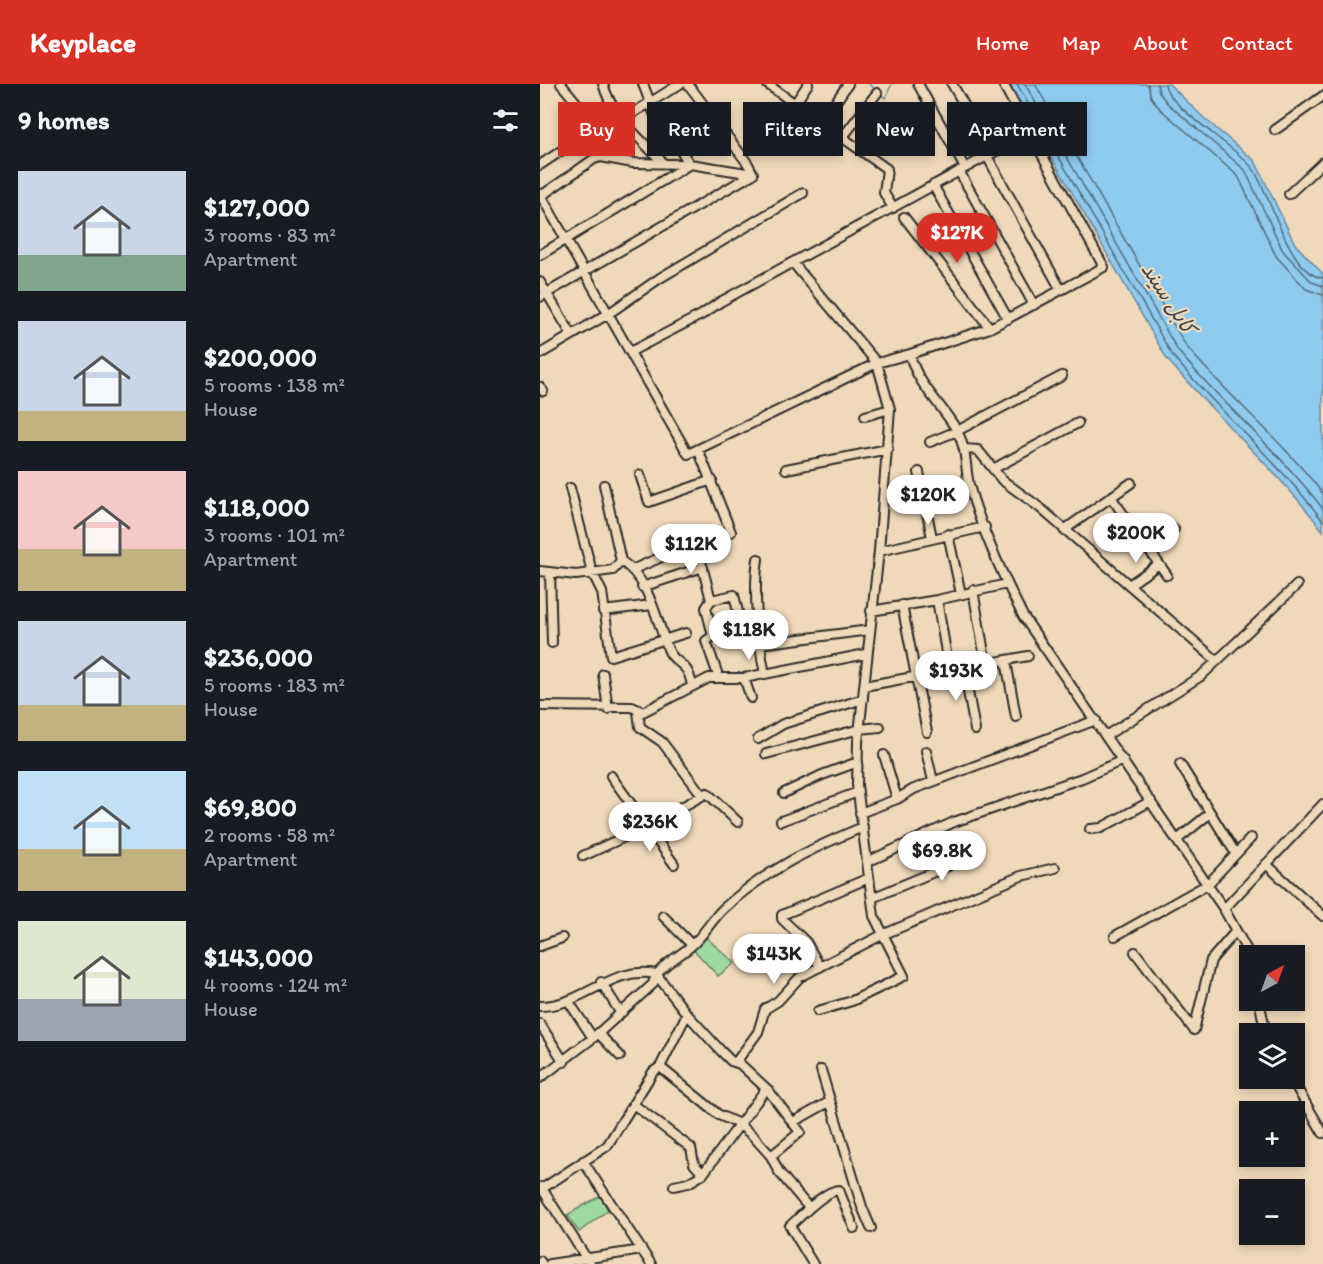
<!DOCTYPE html>
<html lang="en">
<head>
<meta charset="utf-8">
<style>
	body { margin:0; font-family:Itim,"Playpen Sans Arabic",sans-serif; background:#20242c; color:#f1f3f6; height:100vh; display:flex; flex-direction:column; font-size:22px; white-space:nowrap }
	* { box-sizing:border-box; margin:0 }
	p { font-size:20px; color:#9ea1a6 }
	.icon { flex:none; width:33px; height:33px; fill:none; stroke:currentColor; stroke-width:2; stroke-linecap:round; stroke-linejoin:round }
	.map { position:relative; flex:1; overflow:hidden }
	.sheet { display:flex; flex-direction:column; background:#171b24; width:540px }
	.sheet>* { flex:none }
	.guide { position:absolute; left:18px; top:18px; width:570px; height:54px; display:flex; gap:12px }
	.needle { width:39px; rotate:41deg }
	.buttons { position:absolute; left:699px; top:861px; display:grid; gap:12px }
	.buttons a { display:grid; place-items:center; width:66px; height:66px; border-radius:0px; background:#171b24; box-shadow:0 3px 9px #0003; font-size:30px }
	.price { position:absolute; translate:-50% -51px; padding:0 14px; border-radius:21px; background:#fff; color:#222; font-size:20px; line-height:39px; filter:drop-shadow(0 2px 3px #0008) }
	.price::after { content:''; position:absolute; left:50%; top:36px; width:18px; height:14px; margin-left:-9px; background:inherit; clip-path:polygon(0 0,100% 0,50% 100%) }
	.price.selected { background:#d93025; color:#fff }
	ul { padding:0; list-style:none }
	li { display:flex; align-items:center; gap:18px; height:150px; padding:0 18px }
	li span { display:grid; place-items:center; flex:none; width:168px; height:120px; border-radius:0px; color:#555 }
	li>.icon { margin-inline-start:auto }
	span .icon { width:72px; height:72px; fill:#fffc; stroke-width:1 }
	li b { font-size:26px }
	h2 { display:flex; justify-content:space-between; align-items:center; height:72px; padding:0 18px; font-size:26px }
	.chip { padding:0 21px; border-radius:0px; background:#171b24; box-shadow:0 3px 9px #0003; font-size:21px; line-height:54px }
	.chip.selected { background:#d93025; color:#fff }
	header { display:flex; align-items:center; gap:36px; box-sizing:border-box; height:84px; padding:0 30px; background:#d93025; color:#fff }
	header strong { font-size:28px }
	nav { display:flex; gap:33px; margin-inline-start:auto; font-size:21px }
	main { display:flex; flex:1; min-height:0 }
	.map>svg:first-child { display:block }
	.green { fill:#9edaa0; stroke:#648266; stroke-width:1.5 }
	.water { fill:#8fcaef; stroke:#678aa1; stroke-width:1.5 }
	.lines { fill:none; stroke-linecap:round; stroke-linejoin:round }
	.shore { stroke:#536b79; stroke-width:1.5 }
	.stream { stroke:#678aa1; stroke-width:1.5 }
	.minor-casing { stroke:#2b2b2b; stroke-width:12 }
	.minor { stroke:#f0d9b9; stroke-width:8 }
	.labels { text-anchor:middle; dominant-baseline:central; stroke-width:4.5; stroke-linejoin:round; paint-order:stroke }
	.water-label { font-size:21px; font-style:italic; fill:#3f4b52; stroke:#f0d9b9 }
</style>
</head>
<body>
<header>
<strong>Keyplace</strong>
<nav><a>Home</a><a>Map</a><a>About</a><a>Contact</a></nav>
</header>
<main>
<section class="sheet">
<h2>9 homes<svg class="icon" aria-label="filters" viewBox="0 0 24 24"><path d="M4 7h16M4 17h16"/><circle cx="9" cy="7" r="2"/><circle cx="15" cy="17" r="2"/></svg></h2>
<ul>
<li><span style="background:linear-gradient(#c9d6e8 70%,#7fa58c 0)"><svg class="icon" aria-label="home" viewBox="0 0 24 24"><path d="M3 11l9-7 9 7M6 9v11h12V9"/></svg></span><div><b>$127,000</b><p>3 rooms · 83 m²</p><p>Apartment</p></div></li>
<li><span style="background:linear-gradient(#c9d6e8 75%,#c2b280 0)"><svg class="icon" aria-label="home" viewBox="0 0 24 24"><path d="M3 11l9-7 9 7M6 9v11h12V9"/></svg></span><div><b>$200,000</b><p>5 rooms · 138 m²</p><p>House</p></div></li>
<li><span style="background:linear-gradient(#f6c9c9 65%,#c2b280 0)"><svg class="icon" aria-label="home" viewBox="0 0 24 24"><path d="M3 11l9-7 9 7M6 9v11h12V9"/></svg></span><div><b>$118,000</b><p>3 rooms · 101 m²</p><p>Apartment</p></div></li>
<li><span style="background:linear-gradient(#c9d6e8 70%,#c2b280 0)"><svg class="icon" aria-label="home" viewBox="0 0 24 24"><path d="M3 11l9-7 9 7M6 9v11h12V9"/></svg></span><div><b>$236,000</b><p>5 rooms · 183 m²</p><p>House</p></div></li>
<li><span style="background:linear-gradient(#bfe0f5 65%,#c2b280 0)"><svg class="icon" aria-label="home" viewBox="0 0 24 24"><path d="M3 11l9-7 9 7M6 9v11h12V9"/></svg></span><div><b>$69,800</b><p>2 rooms · 58 m²</p><p>Apartment</p></div></li>
<li><span style="background:linear-gradient(#dfe7d0 65%,#9aa5b1 0)"><svg class="icon" aria-label="home" viewBox="0 0 24 24"><path d="M3 11l9-7 9 7M6 9v11h12V9"/></svg></span><div><b>$143,000</b><p>4 rooms · 124 m²</p><p>House</p></div></li>
</ul>
</section>
<div class="map">
<svg width="783" height="1180" viewBox="0 0 783 1180">
	<rect width="100%" height="100%" fill="#f0d9b9"/>
	<filter id="ink" filterUnits="userSpaceOnUse"><feTurbulence type="fractalNoise" baseFrequency=".0167" numOctaves="2"/><feDisplacementMap in="SourceGraphic" scale="12" xChannelSelector="R" yChannelSelector="G"/><feConvolveMatrix kernelMatrix="1 2 1 2 8 2 1 2 1" color-interpolation-filters="sRGB"/></filter>
	<g filter="url(#ink)">
		<!-- green -->
		<path class="green" d="M 163,851 L 195,879 L 178,892 L 152,864 Z
			M 60,1112 L 68,1126 L 39,1148 L 27,1131 Z"/>
		<!-- water -->
		<path class="water" d="M 470,0 L 629,0 L 666,36 L 715,77 L 755,160 L 783,190 L 783,447 C 736,385 677,334 627,275 Z"/>
		<g class="lines">
			<!-- shore -->
			<path class="shore" d="M 477,0 L 632,271 C 680,329 738,377 783,437
				M 485,0 L 638,267 C 684,322 740,368 783,425
				M 495,0 L 646,262 C 689,313 742,356 783,410
				M 608,0 L 611,13 L 620,25 L 698,92 L 736,172 L 766,205 L 783,211
				M 617,0 L 619,8 L 627,19 L 705,86 L 743,167 L 772,198 L 783,202
				M 625,0 C 627,23 698,63 713,85 C 730,108 749,191 783,194"/>
			<!-- stream -->
			<path class="stream" d="M 329,0 L 335,5
				M 339,8 L 345,14 L 352,0"/>
			<!-- minor casing -->
			<g class="minor-casing">
				<path id="minor" d="M 63,0 C 73,35 101,54 124,80
					M 148,0 L 208,80 L 213,90
					M 227,0 L 347,85 L 344,109 L 353,124
					M 378,0 L 425,84
					M 412,0 L 452,69
					M 80,37 L 140,0
					M 281,39 L 308,0
					M 735,46 L 783,12
					M 302,54 L 337,9
					M 231,55 L 268,0
					M 325,68 L 343,38
					M 447,72 L 521,206
					M 0,81 L 57,43 L 21,0
					M 419,87 L 494,221
					M 393,101 L 468,235
					M 0,110 L 148,370 L 337,279 L 370,270 C 376,300 403,321 417,347 C 427,365 425,382 429,401 C 440,442 464,494 483,532 L 684,825 L 710,872
					M 749,110 L 783,78
					M 1,112 L 54,75 L 61,73 L 93,79 L 150,80 L 213,90
					M 364,133 L 450,244
					M 0,171 L 150,80 L 114,29 L 103,0
					M 253,179 L 337,279 L 350,325 L 339,467 L 318,658 L 317,701 L 334,832 L 364,892 L 312,917 L 278,927
					M 0,198 L 32,251
					M 0,213 L 213,90
					M 90,268 L 163,230 L 180,218 L 489,49
					M 0,270 L 68,230 L 120,194 L 263,109
					M 370,270 L 450,244 L 564,183 L 463,0
					M 0,303 L 3,307
					M 325,332 L 350,325
					M 390,358 L 417,347 L 522,292
					M 425,365 L 438,366 L 462,396 L 499,423 L 677,577
					M 246,385 L 348,365
					M 453,385 L 538,339
					M 379,388 L 392,454
					M 100,391 L 109,418 L 172,396
					M 64,401 L 81,477 C 110,495 116,536 128,565 C 134,582 148,575 152,602
					M 30,404 L 52,488 L 62,508 L 71,572 L 146,549
					M 571,413 L 627,491
					M 524,446 L 591,399
					M 408,450 L 421,510
					M 156,458 L 171,516
					M 606,462 L 634,445
					M 339,467 L 445,443
					M 218,475 C 213,508 218,558 225,590
					M 94,485 L 156,458 L 191,448 L 158,365
					M 0,487 L 36,491 L 73,486 L 81,477
					M 10,488 L 12,559
					M 589,501 L 619,480
					M 102,503 L 163,483
					M 433,506 L 446,580
					M 397,516 L 409,585
					M 362,521 L 387,648
					M 63,527 L 112,521
					M 331,527 L 397,516 L 467,500
					M 220,560 L 330,546
					M 466,577 L 476,633
					M 424,585 L 435,646
					M 63,590 L 68,625
					M 179,594 L 166,557 L 173,552 L 166,524 L 171,516 L 194,511 L 203,549 L 219,546
					M 204,594 L 211,614
					M 324,602 L 488,572
					M 0,622 L 92,623 L 103,628 L 169,594 L 204,594 L 326,570
					M 98,628 L 100,643 L 122,658 L 162,711
					M 567,651 L 661,592 L 757,501
					M 218,655 L 243,640 L 323,615
					M 386,667 L 393,697
					M 226,670 L 320,645 L 340,643
					M 344,671 L 357,715
					M 640,680 L 696,770
					M 71,692 L 134,780
					M 244,709 L 282,691 L 318,678
					M 320,729 L 357,715 L 374,705 L 556,636
					M 241,737 L 318,708
					M 550,745 L 561,744 L 611,717
					M 637,756 L 669,730
					M 43,772 L 106,743 L 167,709 L 198,738
					M 327,778 L 414,738 L 542,694 L 583,676
					M 726,780 L 783,832
					M 332,814 L 408,782 L 410,777 L 398,746
					M 684,825 L 783,720
					M 123,832 L 152,861
					M 575,852 L 668,800 L 711,754
					M 0,862 L 22,854
					M 595,868 L 654,946 L 671,876 L 696,847
					M 280,883 L 266,858 L 242,835 L 242,831 L 329,794
					M 61,898 L 80,928
					M 719,916 L 726,950
					M 29,918 L 53,954
					M 0,922 C 44,922 71,881 116,890 L 147,930 L 181,967 L 191,977 L 200,980 L 228,1006 L 260,1048 L 231,1072
					M 0,940 L 24,978
					M 58,949 L 80,972
					M 196,978 L 218,948 L 225,925 L 238,917 L 260,893 L 342,851 L 481,792 L 515,784
					M 120,983 L 179,1031 L 199,1040 L 213,1052 L 231,1072 L 239,1088 L 269,1124
					M 281,986 L 322,1123 L 331,1144
					M 0,994 L 53,954 L 113,900 C 116,883 139,873 151,862 C 164,851 172,835 184,824 C 226,786 272,764 323,743
					M 751,994 L 783,1049
					M 93,1020 L 151,1064 L 154,1080 L 163,1090
					M 253,1038 L 289,1018
					M 43,1077 L 111,1180
					M 134,1102 L 148,1099 L 163,1090 L 225,1006
					M 1,1103 L 50,1180
					M 0,1106 L 67,1062 L 113,988 L 120,983 L 147,930
					M 0,1177 L 2,1180
					M 10,1180 L 102,1166
					M 273,1180 L 250,1142 C 260,1133 285,1106 299,1106 L 314,1144"/>
			</g>
			<!-- minor -->
			<use href="#minor" class="minor"/>
		</g>
	</g>
	<g class="labels">
		<!-- water labels -->
		<g class="water-label">
			<text transform="translate(629 214) rotate(57)">کابل سيند</text>
		</g>
	</g>
</svg>
<div class="buttons">
<a><svg class="needle" viewBox="-14 -14 28 28"><path d="M0-13l5 13h-10z" fill="#e53935"/><path d="M0 13l5-13h-10z" fill="#9ea1a6"/></svg></a>
<a><svg class="icon" aria-label="layers" viewBox="0 0 24 24"><path d="M12 4l9 5-9 5-9-5zM3 14l9 5 9-5"/></svg></a>
<a>+</a>
<a>−</a>
</div>
<b class="price selected" style="left:417px;top:180px">$127K</b>
<b class="price" style="left:388px;top:442px">$120K</b>
<b class="price" style="left:596px;top:480px">$200K</b>
<b class="price" style="left:151px;top:491px">$112K</b>
<b class="price" style="left:209px;top:577px">$118K</b>
<b class="price" style="left:416px;top:618px">$193K</b>
<b class="price" style="left:110px;top:769px">$236K</b>
<b class="price" style="left:402px;top:798px">$69.8K</b>
<b class="price" style="left:234px;top:901px">$143K</b>
<div class="guide">
<a class="chip selected">Buy</a>
<a class="chip">Rent</a>
<a class="chip">Filters</a>
<a class="chip">New</a>
<a class="chip">Apartment</a>
</div>
</div>
</main>
</body>
</html>
